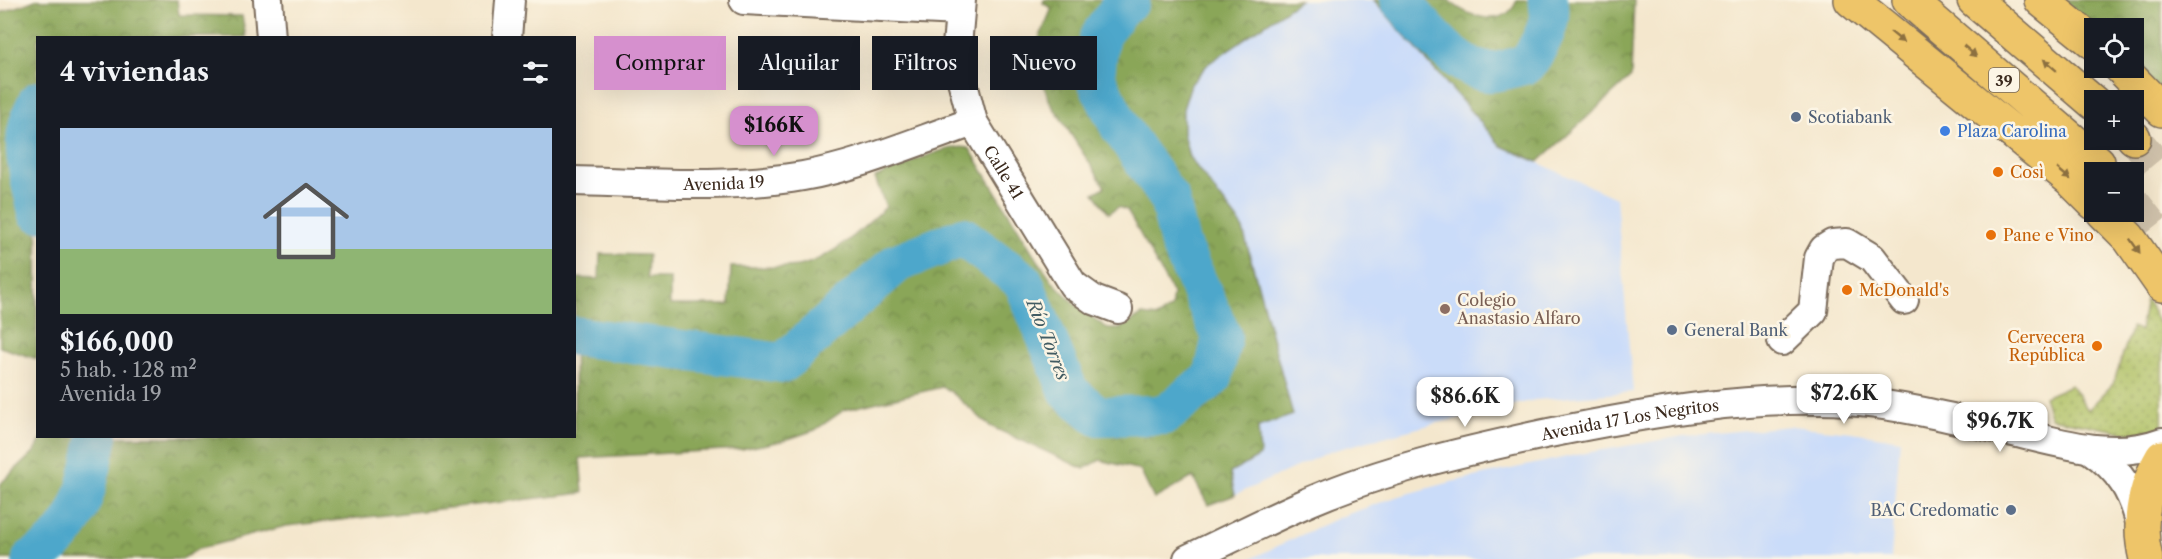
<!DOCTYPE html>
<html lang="es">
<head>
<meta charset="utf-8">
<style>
	body { margin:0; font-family:"Libre Caslon Text",serif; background:#242831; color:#f1f3f6; height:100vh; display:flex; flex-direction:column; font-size:22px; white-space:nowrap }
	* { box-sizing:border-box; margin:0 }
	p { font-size:20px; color:#9ea1a6 }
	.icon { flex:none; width:33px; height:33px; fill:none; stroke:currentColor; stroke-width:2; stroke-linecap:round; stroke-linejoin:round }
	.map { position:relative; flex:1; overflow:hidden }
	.side { position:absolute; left:36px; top:36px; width:540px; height:402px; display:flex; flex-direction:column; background:#171b24; border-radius:0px; box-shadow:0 6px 24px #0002 }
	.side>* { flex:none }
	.top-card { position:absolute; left:594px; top:36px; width:570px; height:54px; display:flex; gap:12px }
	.tools { position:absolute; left:2084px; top:18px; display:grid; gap:12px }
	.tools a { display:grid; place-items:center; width:60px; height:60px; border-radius:0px; background:#171b24; box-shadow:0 6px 24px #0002; font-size:30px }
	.price { position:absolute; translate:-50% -51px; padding:0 14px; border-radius:12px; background:#fff; color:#222; font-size:20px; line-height:39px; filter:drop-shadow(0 2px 3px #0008) }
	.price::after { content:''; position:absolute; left:50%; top:36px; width:18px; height:14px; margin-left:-9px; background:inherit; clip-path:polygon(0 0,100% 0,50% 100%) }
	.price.selected { background:#d690ce; color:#111 }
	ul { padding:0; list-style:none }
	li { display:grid; align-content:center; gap:12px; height:318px; padding:0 24px }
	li+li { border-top:2px solid #363941 }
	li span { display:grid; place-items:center; height:186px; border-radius:0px; color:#555 }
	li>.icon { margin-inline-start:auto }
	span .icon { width:108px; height:108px; fill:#fffc; stroke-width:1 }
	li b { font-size:26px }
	h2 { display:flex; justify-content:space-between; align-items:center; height:72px; padding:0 24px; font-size:26px }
	.chip { padding:0 21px; border-radius:0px; background:#171b24; box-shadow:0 6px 24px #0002; font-size:21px; line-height:54px }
	.chip.selected { background:#d690ce; color:#111 }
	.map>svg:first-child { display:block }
	.built { fill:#cadcf9 }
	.grass { fill:url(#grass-dots); stroke:#747540; stroke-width:1.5 }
	.forest { fill:url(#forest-crowns); stroke:#62683c; stroke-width:1.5 }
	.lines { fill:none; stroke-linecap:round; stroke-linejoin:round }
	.river { stroke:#4da7cb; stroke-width:40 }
	.highway-tunnel { stroke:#cfc1aa; stroke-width:33; stroke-dasharray:33 16; stroke-linecap:butt }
	.minor-casing { stroke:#7c6c5b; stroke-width:32 }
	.major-casing { stroke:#7c6c5b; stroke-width:36 }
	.highway-casing { stroke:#7c6c5b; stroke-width:36 }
	.minor { stroke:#fff; stroke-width:28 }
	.major { stroke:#eec569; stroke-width:33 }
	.highway { stroke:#eec569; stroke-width:33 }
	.oneway { fill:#8c7040 }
	.service-dot { fill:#5c6f8a; stroke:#fcf5e5; stroke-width:2 }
	.shop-dot { fill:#3f7fe0; stroke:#fcf5e5; stroke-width:2 }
	.food-dot { fill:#e8710a; stroke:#fcf5e5; stroke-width:2 }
	.education-dot { fill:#8d6e63; stroke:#fcf5e5; stroke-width:2 }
	.labels { text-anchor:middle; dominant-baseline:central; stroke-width:5; stroke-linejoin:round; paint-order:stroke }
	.shield { fill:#fcf5e5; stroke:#75675a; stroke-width:1.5 }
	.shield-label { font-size:15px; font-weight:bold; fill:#3b2a1e }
	.service-label { font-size:16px; fill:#4e5e75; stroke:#fcf5e5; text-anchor:start }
	.shop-label { font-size:16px; fill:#366cbe; stroke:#fcf5e5; text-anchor:start }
	.street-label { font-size:16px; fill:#3b2a1e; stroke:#fcf5e5 }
	.food-label { font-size:16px; fill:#c56008; stroke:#fcf5e5; text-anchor:start }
	.education-label { font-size:16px; fill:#785e54; stroke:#fcf5e5; text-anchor:start }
	.water-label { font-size:18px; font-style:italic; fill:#425c63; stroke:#fcf5e5 }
</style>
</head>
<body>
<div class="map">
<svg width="2162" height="559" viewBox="0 0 2162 559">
	<defs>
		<pattern id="grass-dots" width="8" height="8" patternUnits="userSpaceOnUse" patternTransform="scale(1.5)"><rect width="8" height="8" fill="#aec063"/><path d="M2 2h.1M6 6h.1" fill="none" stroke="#8f9c51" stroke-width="1.8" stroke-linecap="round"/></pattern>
		<pattern id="forest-crowns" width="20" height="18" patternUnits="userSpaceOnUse" patternTransform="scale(1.5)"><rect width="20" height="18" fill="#8aa659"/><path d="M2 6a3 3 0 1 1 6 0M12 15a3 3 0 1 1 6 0" fill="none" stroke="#728749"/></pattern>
	</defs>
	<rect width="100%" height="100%" fill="#fcf5e5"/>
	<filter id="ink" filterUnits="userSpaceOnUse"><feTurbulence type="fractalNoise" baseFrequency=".0167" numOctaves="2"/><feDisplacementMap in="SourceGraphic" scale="12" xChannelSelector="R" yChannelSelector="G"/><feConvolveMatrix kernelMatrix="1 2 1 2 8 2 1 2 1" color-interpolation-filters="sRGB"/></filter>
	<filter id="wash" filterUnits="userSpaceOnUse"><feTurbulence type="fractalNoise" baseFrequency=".008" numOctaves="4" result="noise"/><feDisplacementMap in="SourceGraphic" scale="24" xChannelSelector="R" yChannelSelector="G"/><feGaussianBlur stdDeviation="1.35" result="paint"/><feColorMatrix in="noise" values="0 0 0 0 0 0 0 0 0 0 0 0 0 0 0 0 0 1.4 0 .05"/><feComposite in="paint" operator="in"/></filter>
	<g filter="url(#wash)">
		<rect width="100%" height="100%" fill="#f4e7cd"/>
		<!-- built -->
		<path class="built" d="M 1300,0 L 1374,0 L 1501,146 L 1616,198 L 1633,392 L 1535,400 L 1433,424 L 1331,451 L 1235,495 L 1230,472 L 1260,456 L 1258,427 L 1292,415 L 1242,226 L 1189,157 L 1183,133 L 1183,109 L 1191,84 L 1208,64 Z
			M 1791,426 L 1852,432 L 1900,440 L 1891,559 L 1250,559 L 1340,517 L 1396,497 L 1451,482 L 1585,453 L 1684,436 Z"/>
		<!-- grass -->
		<path class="grass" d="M 2146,299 L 2162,329 L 2162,428 L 2133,434 L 2051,418 L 2044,397 L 2071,385 L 2088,410 L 2113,384 L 2132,327 L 2140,331 Z"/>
		<!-- forest -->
		<path class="forest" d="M 36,0 L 177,0 L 179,15 L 242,16 L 246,37 L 38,38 L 37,359 L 0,347 L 0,13 Z
			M 1044,0 L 1300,0 L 1208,64 L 1191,84 L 1183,109 L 1183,133 L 1189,157 L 1242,226 L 1293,415 L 1258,427 L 1260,456 L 1230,473 L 1235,495 L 1208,505 L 1193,477 L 1154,499 L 1140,470 L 1100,460 L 1084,469 L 990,426 L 949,390 L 942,387 L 844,410 L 815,430 L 782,441 L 742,449 L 580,458 L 583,493 L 286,526 L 198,549 L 182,559 L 0,559 L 0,484 L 34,452 L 43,437 L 574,436 L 575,278 L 599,279 L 600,254 L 648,255 L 647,278 L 670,278 L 670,305 L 729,305 L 731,267 C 752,266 787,270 806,264 C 837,254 863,228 886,207 L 875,178 C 893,170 954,140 970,149 L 1033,253 L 1053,282 L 1075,304 L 1108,329 L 1119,329 L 1142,315 L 1157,317 L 1171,308 L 1173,294 L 1127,210 L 1118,207 L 1109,213 L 1094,193 L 1105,187 L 1050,102 L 1041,77 L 1037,44 L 1052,8 L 1043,3 Z
			M 1374,0 L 1449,0 C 1465,17 1506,30 1517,0 L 1634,0 L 1631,77 L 1538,162 L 1501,146 Z
			M 2058,0 L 2162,0 L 2162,101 L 2133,68 L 2133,28 L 2094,28 Z"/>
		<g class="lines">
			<!-- river -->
			<path class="river" d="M 1400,0 C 1422,23 1456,71 1490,72 C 1501,73 1516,66 1527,64 C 1539,46 1554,23 1548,0
				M 38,101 C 16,141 29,171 38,212
				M 574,336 L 783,363 L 897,263 L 963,237 L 1023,281 L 1069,392 L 1098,416 L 1165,415 L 1213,377 L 1222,337 L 1180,244 L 1169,198 L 1120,127 L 1095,77 L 1099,37 L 1119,9 L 1130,0
				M 32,559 C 81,532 87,487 98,436"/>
		</g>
	</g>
	<g filter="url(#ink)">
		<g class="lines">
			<!-- highway-tunnel -->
			<path class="highway-tunnel" d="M 2134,138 L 2162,172
				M 2133,202 L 2162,239"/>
			<!-- minor casing -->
			<g class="minor-casing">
				<g id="minor">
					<path d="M 268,0 L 271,38"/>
					<path d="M 744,0 L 959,11"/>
					<path id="s1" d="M 961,0 L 957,46 L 958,65 L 973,122 L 1073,285 L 1094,300 L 1118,309"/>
					<path d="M 507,38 L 510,0"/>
					<path id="s2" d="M 574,181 C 651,183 727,189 803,176 C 860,166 917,141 973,122"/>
					<path d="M 1782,341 L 1813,311 L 1819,258 L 1824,249 L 1832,244 L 1847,243 L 1872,258 L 1904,300"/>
					<path d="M 2091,450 C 2120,470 2133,492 2141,526"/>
					<path id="s3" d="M 1188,559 C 1229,540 1269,519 1311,501 C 1385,469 1466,451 1544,434 C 1648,413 1754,393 1860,402 C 1910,407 1959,420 2009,431 C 2059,442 2111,461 2162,442"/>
				</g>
			</g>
			<!-- major casing -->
			<g class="major-casing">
				<path id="major" d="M 2146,559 C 2137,523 2144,488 2162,457"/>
			</g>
			<!-- highway casing -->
			<g class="highway-casing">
				<path id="highway" d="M 1851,0 L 2070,179 L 2094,203
					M 1909,0 L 2098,162
					M 1974,0 L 2094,103
					M 2041,0 L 2094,43
					M 2121,68 L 2162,110
					M 2133,137 L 2134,138
					M 2103,212 L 2129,238 L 2162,285"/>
			</g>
			<!-- minor -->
			<use href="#minor" class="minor"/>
			<!-- major -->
			<use href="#major" class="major"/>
			<!-- highway -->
			<use href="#highway" class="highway"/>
		</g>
		<!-- one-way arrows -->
		<defs><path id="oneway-solid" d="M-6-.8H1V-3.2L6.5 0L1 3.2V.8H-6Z" transform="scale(1.5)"/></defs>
		<g class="oneway">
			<use href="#oneway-solid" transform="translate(1897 37) rotate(39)"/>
			<use href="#oneway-solid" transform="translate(1970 51) rotate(40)"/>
			<use href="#oneway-solid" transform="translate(2050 65) rotate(-139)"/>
			<use href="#oneway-solid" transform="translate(2064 174) rotate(40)"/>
			<use href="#oneway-solid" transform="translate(2135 246) rotate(55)"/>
		</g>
	</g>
	<!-- markers -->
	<g class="service-dot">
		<circle cx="1796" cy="117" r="6"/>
		<circle cx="1672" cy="330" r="6"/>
		<circle cx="2011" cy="510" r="6"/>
	</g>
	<circle class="shop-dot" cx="1945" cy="131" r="6"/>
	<g class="food-dot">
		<circle cx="1998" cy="172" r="6"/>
		<circle cx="1991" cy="235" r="6"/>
		<circle cx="1847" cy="290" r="6"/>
		<circle cx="2097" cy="346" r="6"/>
	</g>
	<circle class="education-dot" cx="1445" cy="309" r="6"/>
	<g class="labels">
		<!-- shield labels -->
		<rect class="shield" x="1989" y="68" width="30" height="24" rx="4.5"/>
		<g class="shield-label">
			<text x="2004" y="80">39</text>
		</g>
		<!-- service labels -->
		<g class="service-label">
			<text x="1808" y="117">Scotiabank</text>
			<text x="1684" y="330">General Bank</text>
			<text x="1999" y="510" text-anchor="end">BAC Credomatic</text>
		</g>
		<!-- shop labels -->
		<g class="shop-label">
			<text x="1957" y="131">Plaza Carolina</text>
		</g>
		<!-- street labels -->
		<g class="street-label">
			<text stroke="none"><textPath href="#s1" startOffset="183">Calle 41</textPath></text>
			<text stroke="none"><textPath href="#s2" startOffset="150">Avenida 19</textPath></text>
			<text stroke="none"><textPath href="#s3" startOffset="466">Avenida 17 Los Negritos</textPath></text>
		</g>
		<!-- food labels -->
		<g class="food-label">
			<text x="2010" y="172">Così</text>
			<text x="2003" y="235">Pane e Vino</text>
			<text x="1859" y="290">McDonald's</text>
			<text x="2085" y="337" text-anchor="end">Cervecera<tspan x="2085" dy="18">República</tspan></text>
		</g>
		<!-- education labels -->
		<g class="education-label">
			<text x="1457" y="300">Colegio<tspan x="1457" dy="18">Anastasio Alfaro</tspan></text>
		</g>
		<!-- water labels -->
		<g class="water-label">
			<text transform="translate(1048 340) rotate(68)">Río Torres</text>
		</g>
	</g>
</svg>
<div class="tools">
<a><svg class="icon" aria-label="locate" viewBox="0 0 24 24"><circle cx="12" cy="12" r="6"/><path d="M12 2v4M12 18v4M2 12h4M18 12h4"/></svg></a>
<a>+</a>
<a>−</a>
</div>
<b class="price selected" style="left:774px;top:157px">$166K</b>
<b class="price" style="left:1844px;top:425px">$72.6K</b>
<b class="price" style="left:1465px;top:428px">$86.6K</b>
<b class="price" style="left:2000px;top:453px">$96.7K</b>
<div class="top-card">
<a class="chip selected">Comprar</a>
<a class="chip">Alquilar</a>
<a class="chip">Filtros</a>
<a class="chip">Nuevo</a>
</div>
<section class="side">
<h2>4 viviendas<svg class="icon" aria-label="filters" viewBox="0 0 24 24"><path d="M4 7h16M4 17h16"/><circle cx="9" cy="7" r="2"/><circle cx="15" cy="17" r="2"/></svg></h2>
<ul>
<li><span style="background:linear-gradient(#a9c7e8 65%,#8fb573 0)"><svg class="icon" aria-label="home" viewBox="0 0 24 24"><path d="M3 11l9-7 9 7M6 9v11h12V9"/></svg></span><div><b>$166,000</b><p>5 hab. · 128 m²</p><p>Avenida 19</p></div></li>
</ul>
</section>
</div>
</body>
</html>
